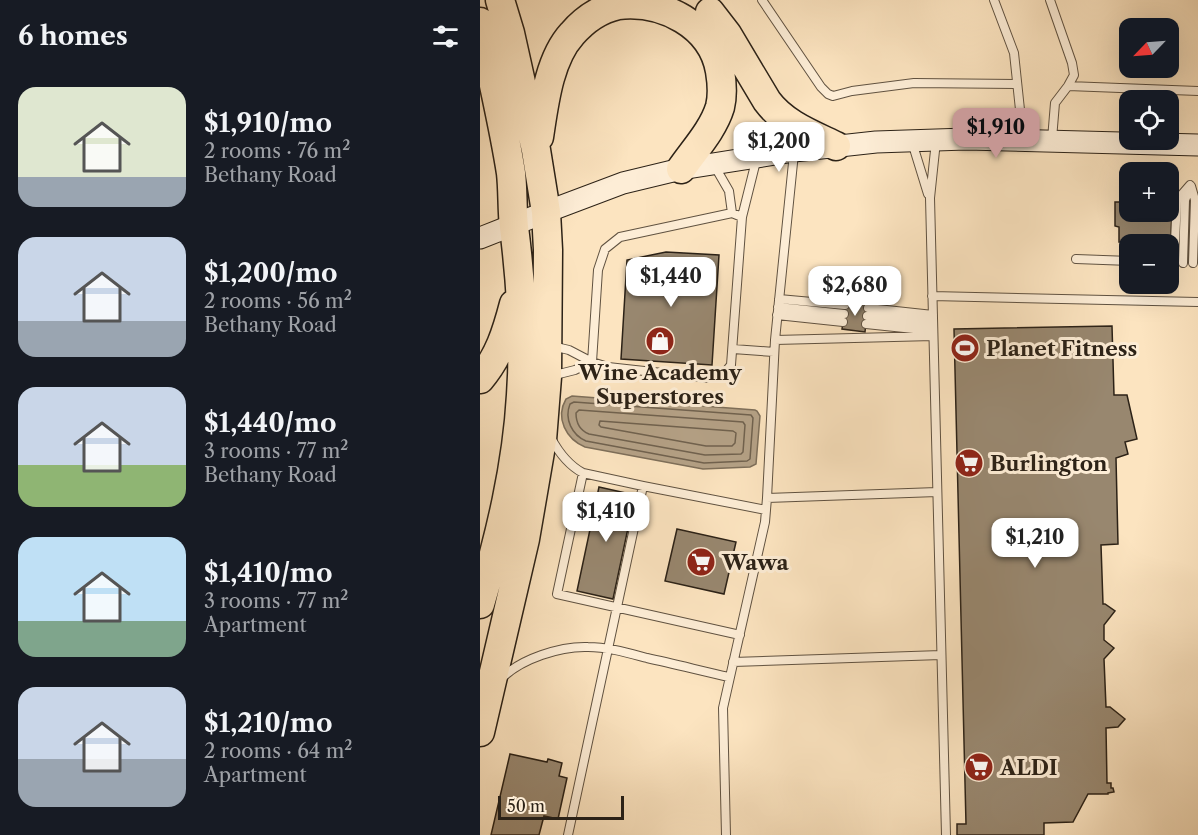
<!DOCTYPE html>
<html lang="en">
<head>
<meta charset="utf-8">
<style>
	body { margin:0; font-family:"Libre Caslon Text",serif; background:#242831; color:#f1f3f6; height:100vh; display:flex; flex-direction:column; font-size:22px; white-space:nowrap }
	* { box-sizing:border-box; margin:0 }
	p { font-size:20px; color:#9ea1a6 }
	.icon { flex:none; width:33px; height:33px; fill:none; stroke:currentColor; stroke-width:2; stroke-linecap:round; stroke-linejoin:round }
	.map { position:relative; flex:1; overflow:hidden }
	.side { display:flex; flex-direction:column; background:#171b24; width:480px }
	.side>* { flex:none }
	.needle { width:39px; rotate:245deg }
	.fabs { position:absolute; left:639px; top:18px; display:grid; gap:12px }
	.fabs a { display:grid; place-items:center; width:60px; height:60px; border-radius:12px; background:#171b24; box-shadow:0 6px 24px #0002; font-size:30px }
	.scale { position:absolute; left:18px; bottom:15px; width:126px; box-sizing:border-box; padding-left:6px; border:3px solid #2c2217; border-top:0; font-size:16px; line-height:21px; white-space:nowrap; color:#2c2217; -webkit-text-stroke:4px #fdedd6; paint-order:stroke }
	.price { position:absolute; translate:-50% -51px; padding:0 14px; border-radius:12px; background:#fff; color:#222; font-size:20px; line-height:39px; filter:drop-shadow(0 2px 3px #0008) }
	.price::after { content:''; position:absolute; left:50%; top:36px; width:18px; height:14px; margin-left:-9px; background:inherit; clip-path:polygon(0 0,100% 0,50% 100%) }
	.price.active { background:#c59692; color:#111 }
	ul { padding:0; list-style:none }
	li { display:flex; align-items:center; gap:18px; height:150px; padding:0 18px }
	li span { display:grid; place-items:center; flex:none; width:168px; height:120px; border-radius:18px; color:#555 }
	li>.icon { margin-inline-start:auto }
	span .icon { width:72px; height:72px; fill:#fffc; stroke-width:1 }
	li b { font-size:26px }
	h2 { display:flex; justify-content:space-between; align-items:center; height:72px; padding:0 18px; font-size:26px }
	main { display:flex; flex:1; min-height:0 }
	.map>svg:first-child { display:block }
	.water { fill:#b5a287; stroke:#7e6f5a; stroke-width:1.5 }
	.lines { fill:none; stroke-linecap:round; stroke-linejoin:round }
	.shore { stroke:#70624f; stroke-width:1.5 }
	.building { fill:#98876f; stroke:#2c2217; stroke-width:1.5 }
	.lane-casing { stroke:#605241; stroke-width:10 }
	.secondary-casing { stroke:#2c2217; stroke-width:23 }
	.highway-casing { stroke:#2c2217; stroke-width:31 }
	.lane { stroke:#fdedd6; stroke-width:8 }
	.secondary { stroke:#fdedd6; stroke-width:21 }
	.highway { stroke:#fce4c0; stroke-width:28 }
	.labels { text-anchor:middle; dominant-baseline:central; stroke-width:6; stroke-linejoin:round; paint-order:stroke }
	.poi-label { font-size:21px; font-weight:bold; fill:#2c2217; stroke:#fdedd6; text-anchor:start }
</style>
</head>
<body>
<main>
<section class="side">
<h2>6 homes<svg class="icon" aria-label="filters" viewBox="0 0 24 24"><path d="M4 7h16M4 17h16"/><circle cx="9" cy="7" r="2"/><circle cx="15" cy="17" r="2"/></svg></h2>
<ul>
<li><span style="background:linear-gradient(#dfe7d0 75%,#9aa5b1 0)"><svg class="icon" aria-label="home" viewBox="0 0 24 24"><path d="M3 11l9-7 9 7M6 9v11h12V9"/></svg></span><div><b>$1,910/mo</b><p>2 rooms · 76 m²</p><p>Bethany Road</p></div></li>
<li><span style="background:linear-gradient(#c9d6e8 70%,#9aa5b1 0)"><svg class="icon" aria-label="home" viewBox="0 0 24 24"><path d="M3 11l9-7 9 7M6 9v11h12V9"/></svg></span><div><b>$1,200/mo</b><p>2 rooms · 56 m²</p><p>Bethany Road</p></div></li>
<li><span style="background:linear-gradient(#c9d6e8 65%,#8fb573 0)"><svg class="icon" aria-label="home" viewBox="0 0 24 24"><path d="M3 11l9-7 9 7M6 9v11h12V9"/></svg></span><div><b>$1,440/mo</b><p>3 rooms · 77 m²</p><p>Bethany Road</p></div></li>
<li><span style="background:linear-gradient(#bfe0f5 70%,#7fa58c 0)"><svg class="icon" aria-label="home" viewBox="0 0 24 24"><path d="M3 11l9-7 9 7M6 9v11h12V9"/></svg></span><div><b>$1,410/mo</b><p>3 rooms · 77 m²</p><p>Apartment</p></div></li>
<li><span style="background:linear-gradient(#c9d6e8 60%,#9aa5b1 0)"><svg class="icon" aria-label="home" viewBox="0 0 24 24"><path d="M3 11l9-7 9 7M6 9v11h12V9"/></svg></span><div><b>$1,210/mo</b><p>2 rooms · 64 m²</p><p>Apartment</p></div></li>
</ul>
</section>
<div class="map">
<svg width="718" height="835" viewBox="0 0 718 835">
	<rect width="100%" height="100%" fill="#fce4c0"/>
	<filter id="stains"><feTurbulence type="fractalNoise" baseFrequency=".00333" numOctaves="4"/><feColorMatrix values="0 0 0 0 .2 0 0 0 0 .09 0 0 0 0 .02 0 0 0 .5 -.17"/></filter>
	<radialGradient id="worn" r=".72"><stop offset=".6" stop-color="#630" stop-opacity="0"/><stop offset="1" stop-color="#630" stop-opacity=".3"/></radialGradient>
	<!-- water -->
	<path class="water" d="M 92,396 L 275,410 L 277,411 L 280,416 L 276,464 L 270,467 L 223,469 L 105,447 C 86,439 75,418 86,399 Z"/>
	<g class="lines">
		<!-- shore -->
		<path class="shore" d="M 94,402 L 271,415 L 273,418 L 270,459 L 267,461 L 224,463 L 106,441 C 92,435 84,419 90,404 Z
			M 99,410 L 263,422 L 265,425 L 263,452 L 261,454 L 225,455 L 109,434 C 99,430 96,423 96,413 Z
			M 120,421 L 253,431 L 256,433 L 255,443 L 252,446 L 226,446 L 121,427 L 119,425 Z"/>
	</g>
	<!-- building -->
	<path class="building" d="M 635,202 L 650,202 L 650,212 L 688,212 L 688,205 L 692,205 L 691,243 L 639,242 L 639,227 L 635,226 Z
		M 186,252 L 239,255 L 232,365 L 141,359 L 147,260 Z
		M 343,269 L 395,275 L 391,305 L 340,299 Z
		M 366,302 L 388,304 L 385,332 L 362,329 Z
		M 632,326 L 634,395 L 647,395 L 657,439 L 645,442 L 648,454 L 636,458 L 638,544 L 621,545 L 623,604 L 625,604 L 635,611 L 624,625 L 624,640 L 634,648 L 624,659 L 626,707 L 630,707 L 645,719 L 638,727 L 626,728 L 627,783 L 631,783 L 631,788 L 633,788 L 634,792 L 628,793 L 628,794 L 608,794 L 593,822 L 564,823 L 564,835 L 477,835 L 477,824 L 486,824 L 474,329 Z
		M 119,487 L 155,495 L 133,599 L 97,591 Z
		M 197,529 L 256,542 L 244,594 L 185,581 Z
		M 30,754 L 67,762 L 68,759 L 82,763 L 79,776 L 87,778 L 78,819 L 64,816 L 59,835 L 11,835 Z"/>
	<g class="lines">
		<!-- lane casing -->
		<g class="lane-casing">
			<path id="lane" d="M 282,0 L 341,87 L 348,94 L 353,96 L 372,91 L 434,83 L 536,84
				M 514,0 L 534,53 L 543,138
				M 570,0 L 592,63 L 594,75 L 588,86 L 575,103 L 572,139
				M 588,86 L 718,91
				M 456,141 L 450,198 L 466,835
				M 432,142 L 448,194
				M 234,165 L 249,191 L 252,213
				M 711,186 L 715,200 L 713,263
				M 262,217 L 276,161
				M 596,259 L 650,261
				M 694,262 L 697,200 L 710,185
				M 703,263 L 705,200 L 709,190
				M 452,296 L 718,302
				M 299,299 L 365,305
				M 298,307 L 364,314
				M 388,308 L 453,315
				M 297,315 L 363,322
				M 387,316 L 453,323
				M 386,324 L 453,331
				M 295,340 L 453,336
				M 72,346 L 89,350 L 112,362 L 128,367 L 228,378 L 242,376 L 251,365 L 262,217 L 252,213 L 140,237 L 125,249 L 118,270 L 112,362
				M 253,349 L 294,352
				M 71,376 L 95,370 L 112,362
				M 71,438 C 79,453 88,465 103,473 L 163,486 L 286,510
				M 103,473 L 77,594 L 260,635
				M 287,498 L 457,492
				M 253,662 L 461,655
				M 22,678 C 41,659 80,646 108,647 C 128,647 148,653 167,658 C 195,664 222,671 249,677
				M 88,835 L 163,486
				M 246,835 L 243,708 L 285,522 L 287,498 L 295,340 L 314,153"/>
		</g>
		<!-- secondary casing -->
		<g class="secondary-casing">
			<path id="secondary" d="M 0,238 L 66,212 L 143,183 L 201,169 L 314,151 L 396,142 L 486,139 L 718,145"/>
		</g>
		<!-- highway casing -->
		<g class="highway-casing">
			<path id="highway" d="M 230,12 L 247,34 L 287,101 C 304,124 331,134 356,146
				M 0,22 C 11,72 23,122 31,173 C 33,191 32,209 34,227 C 41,283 45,339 41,395 C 37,466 20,536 0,604
				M 59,137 C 64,104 69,59 92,34 C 104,20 120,9 138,5 C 183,0 232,25 240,71 C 242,83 243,95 240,107 C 233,130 214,150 201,169
				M 0,379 C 19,357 27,331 34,304
				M 0,732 L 45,539 L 62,440 L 67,377 L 68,250 L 66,212 L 56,150 L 30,33 L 20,0"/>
		</g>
		<!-- lane -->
		<use href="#lane" class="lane"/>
		<!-- secondary -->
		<use href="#secondary" class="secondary"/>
		<!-- highway -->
		<use href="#highway" class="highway"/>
	</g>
	<!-- icons -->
	<defs>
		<g id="shop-disc" transform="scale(1.5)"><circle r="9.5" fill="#8f2418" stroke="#fdedd6"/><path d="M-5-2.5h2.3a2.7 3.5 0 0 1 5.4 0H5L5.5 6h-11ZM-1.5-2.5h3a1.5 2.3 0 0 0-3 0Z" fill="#fff"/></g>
		<g id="stadium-disc" transform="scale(1.5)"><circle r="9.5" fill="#8f2418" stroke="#fdedd6"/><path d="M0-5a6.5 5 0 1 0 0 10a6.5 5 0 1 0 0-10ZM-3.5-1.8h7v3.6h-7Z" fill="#fff"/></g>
		<g id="supermarket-disc" transform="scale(1.5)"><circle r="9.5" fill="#8f2418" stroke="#fdedd6"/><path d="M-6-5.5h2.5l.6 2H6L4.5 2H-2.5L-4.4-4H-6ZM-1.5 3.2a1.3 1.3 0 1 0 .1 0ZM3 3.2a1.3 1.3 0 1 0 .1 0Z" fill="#fff"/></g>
	</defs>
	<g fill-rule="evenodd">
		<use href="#shop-disc" x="180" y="341"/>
		<use href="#stadium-disc" x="485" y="348"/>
		<use href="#supermarket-disc" x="489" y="463"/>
		<use href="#supermarket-disc" x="221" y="562"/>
		<use href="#supermarket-disc" x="499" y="767"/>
	</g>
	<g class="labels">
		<!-- poi labels -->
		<g class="poi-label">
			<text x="506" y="348">Planet Fitness</text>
			<text x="180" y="372" text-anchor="middle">Wine Academy<tspan x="180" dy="24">Superstores</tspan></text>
			<text x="510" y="463">Burlington</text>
			<text x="242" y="562">Wawa</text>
			<text x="520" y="767">ALDI</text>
		</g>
	</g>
	<rect width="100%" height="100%" filter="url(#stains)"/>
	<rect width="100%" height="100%" fill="url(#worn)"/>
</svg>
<div class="fabs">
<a><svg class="needle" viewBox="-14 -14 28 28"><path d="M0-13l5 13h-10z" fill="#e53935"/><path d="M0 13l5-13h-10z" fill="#9ea1a6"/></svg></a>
<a><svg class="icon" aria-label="locate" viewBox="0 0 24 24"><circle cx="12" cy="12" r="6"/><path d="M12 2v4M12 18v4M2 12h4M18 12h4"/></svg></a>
<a>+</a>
<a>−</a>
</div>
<div class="scale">50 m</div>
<b class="price active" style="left:516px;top:159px">$1,910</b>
<b class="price" style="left:299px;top:173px">$1,200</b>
<b class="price" style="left:191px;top:308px">$1,440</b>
<b class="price" style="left:375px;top:317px">$2,680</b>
<b class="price" style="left:126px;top:543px">$1,410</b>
<b class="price" style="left:555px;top:569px">$1,210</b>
</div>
</main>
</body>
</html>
